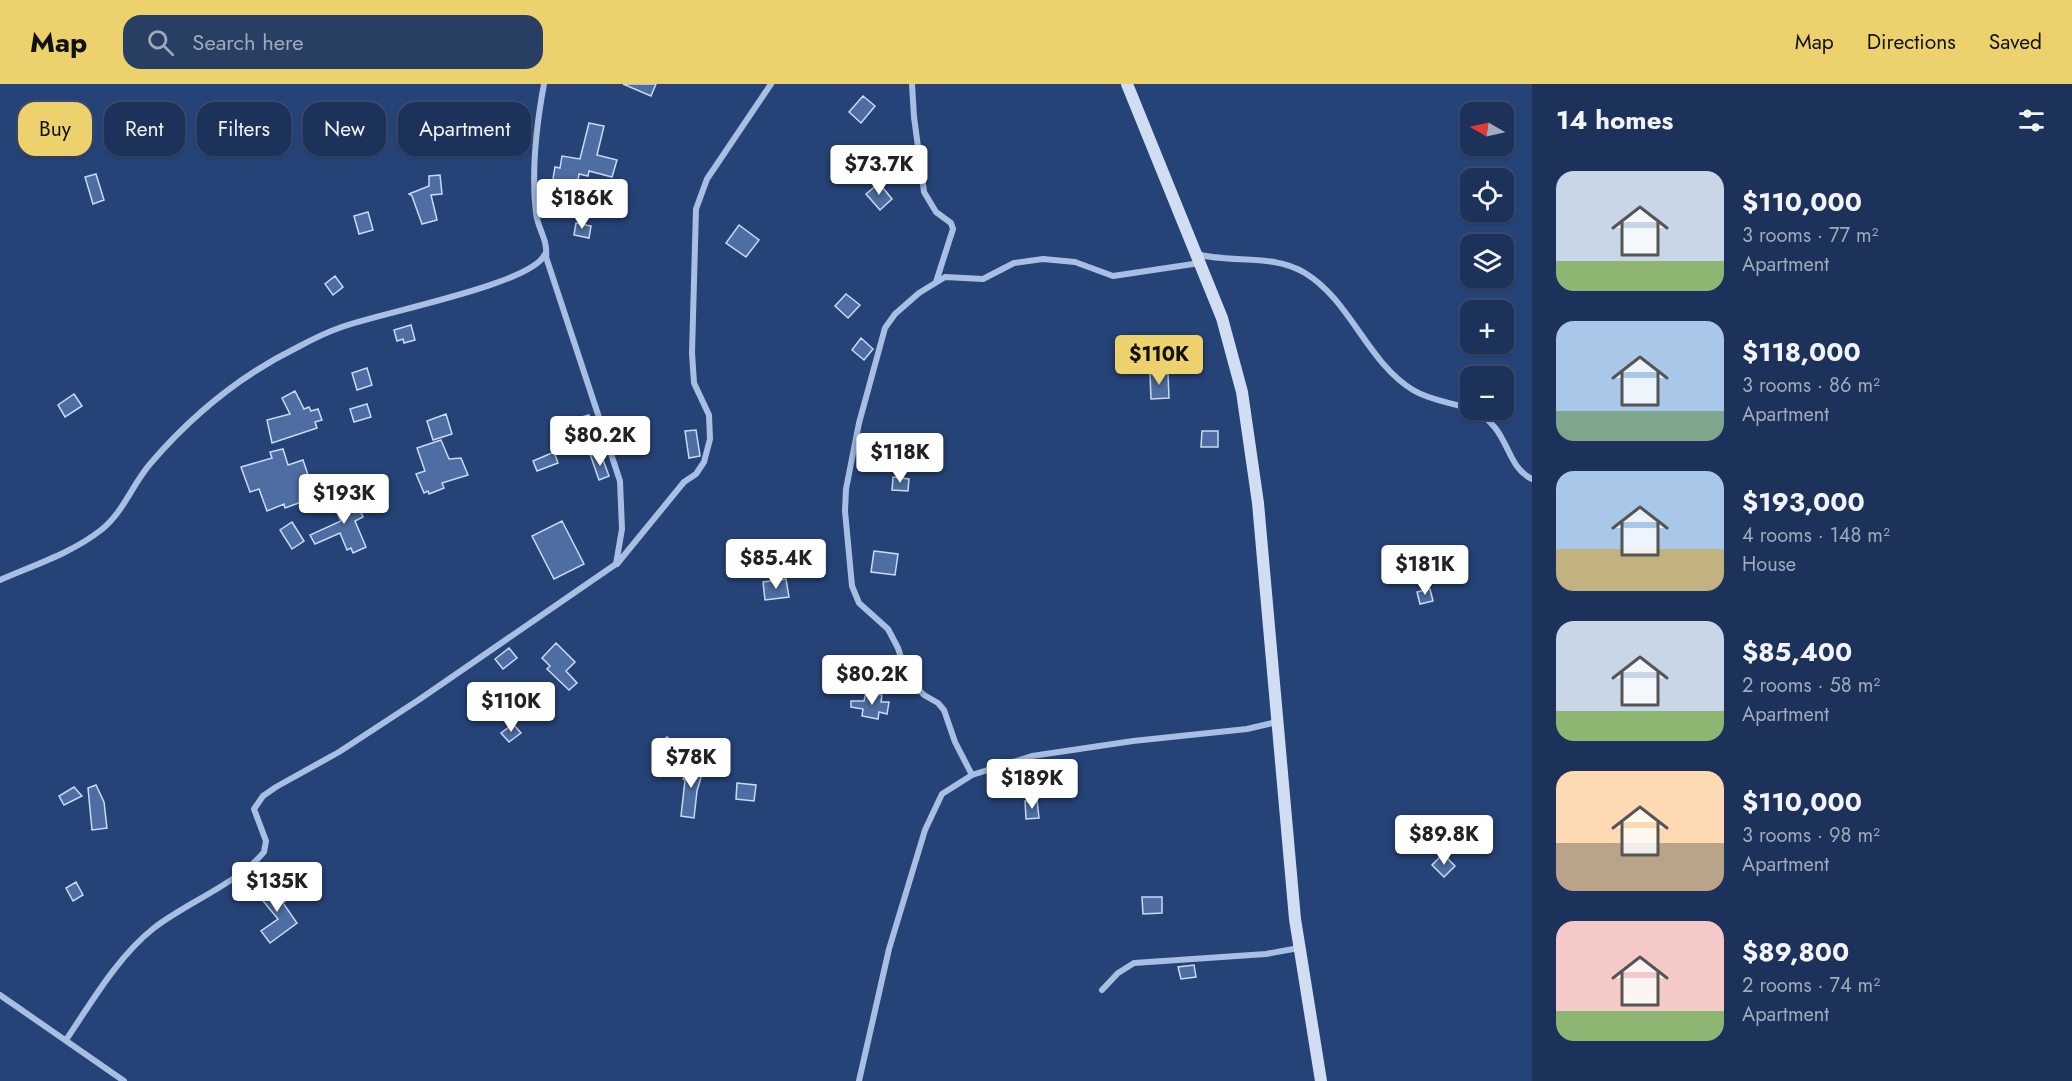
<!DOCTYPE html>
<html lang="en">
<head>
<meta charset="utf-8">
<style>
	body { margin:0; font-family:Jost,sans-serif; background:#293e63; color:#f1f3f6; height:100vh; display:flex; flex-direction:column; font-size:22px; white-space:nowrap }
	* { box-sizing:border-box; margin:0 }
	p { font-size:20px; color:#a0aabb }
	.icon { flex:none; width:33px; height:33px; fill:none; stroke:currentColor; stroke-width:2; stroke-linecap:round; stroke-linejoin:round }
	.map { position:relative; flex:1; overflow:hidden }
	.details { display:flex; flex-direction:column; background:#1c325a; width:540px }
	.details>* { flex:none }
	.guide { position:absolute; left:18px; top:18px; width:570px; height:54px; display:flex; gap:12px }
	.needle { width:39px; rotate:279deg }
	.buttons { position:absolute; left:1460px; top:18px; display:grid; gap:12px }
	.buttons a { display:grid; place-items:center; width:54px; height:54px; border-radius:12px; background:#1c325a; box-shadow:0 2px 4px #0004,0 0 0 2px #3a4d70; font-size:30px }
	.price { position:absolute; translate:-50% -51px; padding:0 14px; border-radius:6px; background:#fff; color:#222; font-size:20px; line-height:39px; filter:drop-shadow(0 2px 3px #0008) }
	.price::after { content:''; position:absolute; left:50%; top:36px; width:18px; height:14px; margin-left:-9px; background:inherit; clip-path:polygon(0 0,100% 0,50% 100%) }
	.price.selected { background:#ecd16d; color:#111 }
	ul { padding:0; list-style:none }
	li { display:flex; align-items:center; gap:18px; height:150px; padding:0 24px }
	li span { display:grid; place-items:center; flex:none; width:168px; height:120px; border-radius:18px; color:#555 }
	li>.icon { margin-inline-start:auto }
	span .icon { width:72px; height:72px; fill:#fffc; stroke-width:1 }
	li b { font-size:26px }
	h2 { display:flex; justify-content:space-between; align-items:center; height:72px; padding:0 24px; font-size:26px }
	.pill { padding:0 21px; border-radius:18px; background:#1c325a; box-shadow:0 2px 4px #0004,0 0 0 2px #3a4d70; font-size:21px; line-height:54px }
	.pill.selected { background:#ecd16d; color:#111 }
	header { display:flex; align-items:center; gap:36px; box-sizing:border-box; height:84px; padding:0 30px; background:#ecd16d; color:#111 }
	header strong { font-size:28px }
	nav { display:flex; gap:33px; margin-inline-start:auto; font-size:21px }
	.search { width:420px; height:54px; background:#293e63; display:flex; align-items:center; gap:15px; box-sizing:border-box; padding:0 21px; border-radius:18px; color:#a0aabb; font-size:22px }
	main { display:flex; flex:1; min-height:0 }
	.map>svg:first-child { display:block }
	.building { fill:#4e6da2; stroke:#cadaf3; stroke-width:1.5 }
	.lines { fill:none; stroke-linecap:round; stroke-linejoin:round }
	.street { stroke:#a8bee3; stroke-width:6 }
	.secondary { stroke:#d1ddf3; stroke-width:12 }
</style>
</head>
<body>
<header>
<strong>Map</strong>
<div class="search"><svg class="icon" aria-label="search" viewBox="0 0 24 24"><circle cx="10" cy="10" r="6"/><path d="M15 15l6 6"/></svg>Search here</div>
<nav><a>Map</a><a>Directions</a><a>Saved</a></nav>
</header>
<main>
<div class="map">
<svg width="1532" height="997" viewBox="0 0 1532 997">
	<rect width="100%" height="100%" fill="#264378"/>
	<!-- building -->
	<path class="building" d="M 623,0 L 656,0 L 651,12 Z
		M 863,12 L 875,22 L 861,39 L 849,28 Z
		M 478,25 L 485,48 L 455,56 L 449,33 Z
		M 324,33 L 344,34 L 342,55 L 319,54 L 321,39 L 324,40 Z
		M 589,39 L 604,42 L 597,71 L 617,76 L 612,93 L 589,87 L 588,92 L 579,90 L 576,109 L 569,107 L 568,113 L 556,110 L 557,102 L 552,101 L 555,83 L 560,84 L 562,72 L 580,75 Z
		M 96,90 L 104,116 L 93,120 L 85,93 Z
		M 440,91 L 442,110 L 431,111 L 437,136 L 422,140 L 412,112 L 409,110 L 429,102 L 429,92 Z
		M 879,99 L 892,115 L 880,126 L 866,110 Z
		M 368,128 L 373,146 L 359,150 L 354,132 Z
		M 576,139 L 591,142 L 589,154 L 574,151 Z
		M 739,141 L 759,156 L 746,173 L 726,159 Z
		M 335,192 L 343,203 L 333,211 L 325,200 Z
		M 846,210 L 860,221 L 848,234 L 835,222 Z
		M 411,241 L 415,256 L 404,259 L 403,255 L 397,257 L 394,246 Z
		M 861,254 L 873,265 L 864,276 L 852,266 Z
		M 1171,256 L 1181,261 L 1174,277 L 1163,272 Z
		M 367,284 L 372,301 L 357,306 L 352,289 Z
		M 1150,290 L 1168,290 L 1169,314 L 1151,315 Z
		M 295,307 L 304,325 L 309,323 L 311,327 L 318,325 L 322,336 L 315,338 L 317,344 L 272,359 L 267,336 L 290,330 L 282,314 Z
		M 74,310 L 82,322 L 65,333 L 58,321 Z
		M 367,320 L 371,333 L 354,338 L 350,325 Z
		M 446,330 L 452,350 L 433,356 L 427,337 Z
		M 589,331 L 596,351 L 585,355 L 578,334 Z
		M 696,346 L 700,372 L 689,374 L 685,347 Z
		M 1202,347 L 1218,347 L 1218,363 L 1201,363 Z
		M 441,356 L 449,375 L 461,374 L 468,391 L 442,399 L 444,404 L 429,410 L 428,407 L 424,409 L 416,390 L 425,387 L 417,364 Z
		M 283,365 L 288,381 L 303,376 L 311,400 L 314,399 L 318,412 L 285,424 L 284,420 L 267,427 L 259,405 L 250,408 L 241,383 L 272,374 L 270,368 Z
		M 554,368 L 558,379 L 537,387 L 533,377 Z
		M 590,370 L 602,373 L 609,392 L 599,396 Z
		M 893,393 L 909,395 L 908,407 L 892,406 Z
		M 352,409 L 363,433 L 355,437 L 366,463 L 353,469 L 351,464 L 347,466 L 340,449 L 315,460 L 310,451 L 341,437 L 332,419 Z
		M 562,437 L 584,480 L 554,495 L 532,452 Z
		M 292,438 L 304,457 L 292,465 L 280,446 Z
		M 874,467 L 898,470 L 895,491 L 871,488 Z
		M 1455,471 L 1455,487 L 1443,487 L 1443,472 Z
		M 786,495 L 789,513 L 765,516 L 763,498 Z
		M 1430,505 L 1433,517 L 1420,520 L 1417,508 Z
		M 556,559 L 575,578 L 566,587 L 577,599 L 569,606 L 547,585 L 550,582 L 542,574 Z
		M 509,564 L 517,574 L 503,585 L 495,575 Z
		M 866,608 L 882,611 L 881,618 L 889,618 L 887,630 L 879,628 L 878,635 L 862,632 L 863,625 L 851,623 L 851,617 L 864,617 Z
		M 513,640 L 521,649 L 509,658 L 501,649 Z
		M 667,653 L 676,662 L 680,658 L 688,666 L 672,683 L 663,674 L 668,669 L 659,660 Z
		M 689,678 L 704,683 L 697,707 L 694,734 L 681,732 L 685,696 L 683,695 Z
		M 737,699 L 756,701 L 754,717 L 736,715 Z
		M 96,701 L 104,718 L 107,744 L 92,746 L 88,704 Z
		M 74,703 L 82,712 L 64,721 L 59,712 Z
		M 1037,716 L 1039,734 L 1026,735 L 1025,717 Z
		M 1443,770 L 1455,782 L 1444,793 L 1432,781 Z
		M 271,797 L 287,816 L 283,819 L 297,839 L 270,859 L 261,847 L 278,835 L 263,817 L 267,814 L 260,806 Z
		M 76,798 L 83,811 L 73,817 L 66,804 Z
		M 1142,813 L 1162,813 L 1162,829 L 1143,830 Z
		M 1194,881 L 1196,893 L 1181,895 L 1178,883 Z"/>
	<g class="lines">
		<!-- street -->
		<path class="street" d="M 912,0 L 914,33 L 924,108 L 936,128 L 951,139 L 953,145 L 936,198
			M 1197,170 C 1233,180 1272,169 1305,189 C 1351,217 1367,278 1413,306 C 1431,317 1451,318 1470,325
			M 1471,326 C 1511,342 1503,381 1532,395
			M 617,480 L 684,398 L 696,390 L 704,378 L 710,355 L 709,331 L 694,299 L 692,269 L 696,125 L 707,95 L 771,0
			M 0,496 C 34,481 72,469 101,446 C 123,429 132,401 150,380 C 191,332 241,291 298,263 C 311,256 325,249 339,244 C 377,229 532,201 545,170
			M 972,691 L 955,658 L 944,626 L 938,619 L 924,611 L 915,602 L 903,580 L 898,564 L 888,545 L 859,519 L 852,502 L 845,427 L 846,405 L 859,339 L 885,244 L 895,230 L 919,209 L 945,193 L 983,195 L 1014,179 L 1043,175 L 1075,178 L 1113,192 L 1200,179
			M 1102,906 L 1118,889 L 1134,879 L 1266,870 L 1299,864
			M 0,911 L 124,997
			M 66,956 C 91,919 118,872 154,844 C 186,819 240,798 264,768 L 266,757 L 254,725 L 263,712 L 276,703 L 339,668 L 420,615 L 616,480 L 622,445 L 620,397 L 546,173 C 548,155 538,146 536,129 C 531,86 536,43 544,0
			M 859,997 L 889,865 L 925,746 L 942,710 L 972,691 L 1032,672 L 1133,657 L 1247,645 L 1277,638"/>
		<!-- secondary -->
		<path class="secondary" d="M 1127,0 L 1222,234 L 1242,308 L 1258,419 L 1295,835 L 1321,997"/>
	</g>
</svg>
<div class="buttons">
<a><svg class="needle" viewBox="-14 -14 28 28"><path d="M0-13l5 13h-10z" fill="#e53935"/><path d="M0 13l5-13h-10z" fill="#a0aabb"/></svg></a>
<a><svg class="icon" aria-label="locate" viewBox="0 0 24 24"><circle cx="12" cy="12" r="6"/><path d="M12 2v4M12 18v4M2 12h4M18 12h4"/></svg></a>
<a><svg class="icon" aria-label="layers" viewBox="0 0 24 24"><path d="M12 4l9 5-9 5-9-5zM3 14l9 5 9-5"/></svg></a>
<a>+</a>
<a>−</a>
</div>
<b class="price" style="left:879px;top:112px">$73.7K</b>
<b class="price" style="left:582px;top:146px">$186K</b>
<b class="price selected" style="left:1159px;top:302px">$110K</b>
<b class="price" style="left:600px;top:383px">$80.2K</b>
<b class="price" style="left:900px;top:400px">$118K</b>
<b class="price" style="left:344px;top:441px">$193K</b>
<b class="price" style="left:776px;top:506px">$85.4K</b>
<b class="price" style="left:1425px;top:512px">$181K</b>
<b class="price" style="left:872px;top:622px">$80.2K</b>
<b class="price" style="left:511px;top:649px">$110K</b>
<b class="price" style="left:691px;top:705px">$78K</b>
<b class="price" style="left:1032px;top:726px">$189K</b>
<b class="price" style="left:1444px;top:782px">$89.8K</b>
<b class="price" style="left:277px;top:829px">$135K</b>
<div class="guide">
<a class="pill selected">Buy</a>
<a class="pill">Rent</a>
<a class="pill">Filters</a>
<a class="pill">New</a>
<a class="pill">Apartment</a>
</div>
</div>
<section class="details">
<h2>14 homes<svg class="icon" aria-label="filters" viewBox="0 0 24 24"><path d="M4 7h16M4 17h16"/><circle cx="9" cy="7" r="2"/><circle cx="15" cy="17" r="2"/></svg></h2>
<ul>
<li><span style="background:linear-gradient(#c9d6e8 75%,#8fb573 0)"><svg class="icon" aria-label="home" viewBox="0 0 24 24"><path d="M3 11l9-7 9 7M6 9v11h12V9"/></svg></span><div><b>$110,000</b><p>3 rooms · 77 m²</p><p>Apartment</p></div></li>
<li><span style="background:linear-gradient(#a9c7e8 75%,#7fa58c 0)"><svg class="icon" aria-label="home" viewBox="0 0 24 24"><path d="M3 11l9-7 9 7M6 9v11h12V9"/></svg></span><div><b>$118,000</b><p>3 rooms · 86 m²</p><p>Apartment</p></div></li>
<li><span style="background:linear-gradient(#a9c7e8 65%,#c2b280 0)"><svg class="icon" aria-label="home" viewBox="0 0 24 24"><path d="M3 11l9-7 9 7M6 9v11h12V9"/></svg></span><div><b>$193,000</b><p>4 rooms · 148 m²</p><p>House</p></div></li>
<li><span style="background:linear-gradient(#c9d6e8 75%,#8fb573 0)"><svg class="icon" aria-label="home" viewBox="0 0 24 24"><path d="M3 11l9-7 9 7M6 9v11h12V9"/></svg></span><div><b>$85,400</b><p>2 rooms · 58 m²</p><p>Apartment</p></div></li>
<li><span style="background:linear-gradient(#ffd9b3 60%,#b9a48a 0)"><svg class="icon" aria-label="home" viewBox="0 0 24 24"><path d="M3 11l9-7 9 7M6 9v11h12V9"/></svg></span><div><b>$110,000</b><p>3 rooms · 98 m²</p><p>Apartment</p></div></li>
<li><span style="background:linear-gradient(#f6c9c9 75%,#8fb573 0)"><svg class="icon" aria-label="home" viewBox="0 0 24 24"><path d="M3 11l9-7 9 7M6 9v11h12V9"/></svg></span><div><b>$89,800</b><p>2 rooms · 74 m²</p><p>Apartment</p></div></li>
</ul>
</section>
</main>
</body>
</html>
